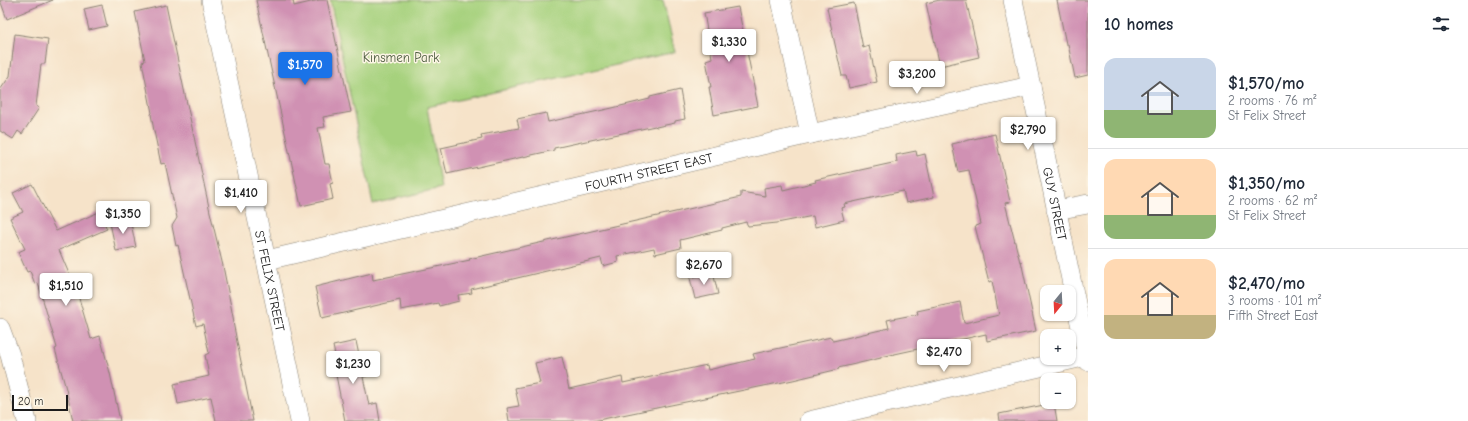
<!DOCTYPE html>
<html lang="en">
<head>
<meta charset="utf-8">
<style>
	body { margin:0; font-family:"Comic Neue",sans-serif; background:#f2f2f3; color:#1f2937; height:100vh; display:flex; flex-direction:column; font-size:15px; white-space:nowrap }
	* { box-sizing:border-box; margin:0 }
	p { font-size:13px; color:#747a83 }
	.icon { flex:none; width:22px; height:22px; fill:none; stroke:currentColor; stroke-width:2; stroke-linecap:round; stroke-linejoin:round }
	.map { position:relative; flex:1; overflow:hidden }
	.drawer { display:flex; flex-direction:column; background:#fff; width:380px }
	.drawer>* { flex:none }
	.needle { width:26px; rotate:198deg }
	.tools { position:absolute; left:1040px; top:285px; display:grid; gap:8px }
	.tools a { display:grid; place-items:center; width:36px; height:36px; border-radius:8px; background:#fff; box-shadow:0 1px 3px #0004; font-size:20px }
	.scale { position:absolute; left:12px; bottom:10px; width:56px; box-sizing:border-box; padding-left:4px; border:2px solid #1c1c1c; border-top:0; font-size:11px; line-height:14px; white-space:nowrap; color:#1c1c1c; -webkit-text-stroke:3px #fcf5e5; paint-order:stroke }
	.price { position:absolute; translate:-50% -34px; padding:0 9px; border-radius:4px; background:#fff; color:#222; font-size:13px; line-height:26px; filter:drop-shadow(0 1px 2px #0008) }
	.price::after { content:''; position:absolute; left:50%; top:24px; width:12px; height:9px; margin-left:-6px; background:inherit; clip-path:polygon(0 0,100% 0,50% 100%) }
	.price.selected { background:#1a73e8; color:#fff }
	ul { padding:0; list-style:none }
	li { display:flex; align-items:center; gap:12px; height:100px; padding:0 16px }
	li+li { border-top:1px solid #e0e1e3 }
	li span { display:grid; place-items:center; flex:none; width:112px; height:80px; border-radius:12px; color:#555 }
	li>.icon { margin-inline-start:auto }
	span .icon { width:48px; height:48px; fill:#fffc; stroke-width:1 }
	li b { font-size:17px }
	h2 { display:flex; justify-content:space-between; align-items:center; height:48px; padding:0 16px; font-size:17px }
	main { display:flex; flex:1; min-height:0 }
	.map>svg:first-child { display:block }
	.green { fill:#a6d17d; stroke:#61764c }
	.building { fill:#d091b3 }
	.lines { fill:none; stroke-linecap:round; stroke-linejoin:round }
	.minor-casing { stroke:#898072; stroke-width:20 }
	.minor { stroke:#fff; stroke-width:19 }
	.labels { text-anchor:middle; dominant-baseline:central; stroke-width:3; stroke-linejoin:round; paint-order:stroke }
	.park-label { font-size:13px; fill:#4c5b3e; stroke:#fcf5e5 }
	.street-label { font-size:13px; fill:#1c1c1c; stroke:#fcf5e5 }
</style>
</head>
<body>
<main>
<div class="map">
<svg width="1088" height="421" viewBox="0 0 1088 421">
	<rect width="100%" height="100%" fill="#fcf5e5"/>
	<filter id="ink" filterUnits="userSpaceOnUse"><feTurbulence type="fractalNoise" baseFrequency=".025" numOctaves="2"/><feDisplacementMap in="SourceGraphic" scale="8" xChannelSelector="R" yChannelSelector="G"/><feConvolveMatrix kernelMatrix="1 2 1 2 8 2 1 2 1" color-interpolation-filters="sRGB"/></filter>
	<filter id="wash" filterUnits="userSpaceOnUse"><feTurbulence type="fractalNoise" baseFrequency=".012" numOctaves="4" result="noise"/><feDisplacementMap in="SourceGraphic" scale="16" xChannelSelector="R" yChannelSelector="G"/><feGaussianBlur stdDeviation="0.9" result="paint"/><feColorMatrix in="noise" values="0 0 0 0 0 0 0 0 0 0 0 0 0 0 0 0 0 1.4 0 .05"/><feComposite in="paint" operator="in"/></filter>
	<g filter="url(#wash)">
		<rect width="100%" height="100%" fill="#f6e3c9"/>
		<!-- green -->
		<path class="green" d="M 330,0 L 663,0 L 675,52 L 427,107 L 441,188 L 373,204 Z"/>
		<g id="blocks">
			<!-- building -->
			<path class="building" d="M 0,0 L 53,0 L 7,19 Z
				M 256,0 L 293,0 L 294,6 L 319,0 L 327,0 L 351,112 L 323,117 L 325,127 L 318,128 L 325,164 L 329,164 L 333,183 L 330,184 L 333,199 L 301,206 Z
				M 940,0 L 966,0 L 979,57 L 940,66 L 926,3 Z
				M 1057,0 L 1088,0 L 1088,75 L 1075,78 L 1068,44 L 1066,44 Z
				M 854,3 L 863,48 L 869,46 L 877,82 L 849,88 L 846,76 L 842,76 L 827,8 Z
				M 102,5 L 107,26 L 89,30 L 84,9 Z
				M 166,5 L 210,212 L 223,266 L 234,322 L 233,322 L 253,421 L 216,421 L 211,397 L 178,404 L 174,384 L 209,376 L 205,355 L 209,353 L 203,324 L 196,326 L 178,245 L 176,246 L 172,226 L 177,218 L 165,163 L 161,164 L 154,131 L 151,114 L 152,113 L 142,62 L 145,61 L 135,12 Z
				M 738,7 L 758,106 L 714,115 L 709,87 L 711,87 L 706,60 L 712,58 L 704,13 Z
				M 15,34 L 48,39 L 45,64 L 41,64 L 36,106 L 39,108 L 22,134 L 18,131 L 13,139 L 0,131 L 0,90 L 10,76 Z
				M 680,90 L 685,119 L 675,121 L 675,123 L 656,127 L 655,126 L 554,148 L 554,150 L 447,174 L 441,148 L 482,139 L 481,135 L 519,128 L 517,119 L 546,113 L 548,122 L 608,109 L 650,99 L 650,97 Z
				M 995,134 L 1010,202 L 1005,203 L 1020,262 L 1021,261 L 1036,331 L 987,341 L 986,334 L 881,357 L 881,358 L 838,368 L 839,369 L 793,380 L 593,421 L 509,421 L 507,408 L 519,406 L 515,388 L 540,383 L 535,363 L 562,357 L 569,389 L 622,377 L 623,383 L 707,365 L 708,370 L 755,359 L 753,354 L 831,337 L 833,341 L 889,328 L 887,320 L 918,314 L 917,311 L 960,302 L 964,323 L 999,315 L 992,281 L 989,282 L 975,226 L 981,224 L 969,170 L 958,172 L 952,144 Z
				M 916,151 L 917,156 L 925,154 L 934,197 L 906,203 L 903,191 L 844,204 L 845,207 L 841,208 L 844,220 L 815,227 L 813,216 L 777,223 L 748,226 L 746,222 L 722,228 L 722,230 L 680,240 L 681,248 L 655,254 L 654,248 L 617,256 L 618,262 L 603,266 L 601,258 L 471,289 L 472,293 L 458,295 L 459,301 L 439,306 L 438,303 L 401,310 L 400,300 L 322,318 L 315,287 L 372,273 L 373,280 L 470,260 L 469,259 L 741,197 L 741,192 L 765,196 L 764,188 L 782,185 L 783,190 L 816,182 L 815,180 L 897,162 L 896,155 Z
				M 32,184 L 56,231 L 99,212 L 107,229 L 59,250 L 78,295 L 91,339 L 100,336 L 110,373 L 120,421 L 73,421 L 66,389 L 55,349 L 57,348 L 38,283 L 35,284 L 30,271 L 27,272 L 18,252 L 25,249 L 10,218 L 23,212 L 13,193 Z
				M 130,219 L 136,247 L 116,251 L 110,223 Z
				M 713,272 L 718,294 L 695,299 L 690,278 Z
				M 356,341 L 360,360 L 364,359 L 367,376 L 363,377 L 369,405 L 377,403 L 380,421 L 345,421 L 334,365 L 337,364 L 333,346 Z
				M 1054,403 L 1057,421 L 1000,421 L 999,414 Z"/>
		</g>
	</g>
	<g filter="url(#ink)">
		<use href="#blocks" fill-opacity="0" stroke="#898072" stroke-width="1"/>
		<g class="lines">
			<!-- minor casing -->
			<g class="minor-casing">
				<g id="minor">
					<path id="s1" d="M 211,0 L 300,421"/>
					<path d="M 781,0 L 810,134"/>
					<path id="s2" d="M 1013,0 L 1088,361"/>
					<path d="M 1056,210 L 1088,204"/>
					<path id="s3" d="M 267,260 L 810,134 L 1031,86"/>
					<path d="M 0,328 L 10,355 L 27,421"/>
					<path d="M 809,421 L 1087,356"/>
				</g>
			</g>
			<!-- minor -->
			<use href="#minor" class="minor"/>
		</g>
	</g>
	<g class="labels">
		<!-- park labels -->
		<g class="park-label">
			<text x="401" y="57">Kinsmen Park</text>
		</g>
		<!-- street labels -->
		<g class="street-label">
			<text stroke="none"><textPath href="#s3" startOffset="392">FOURTH STREET EAST</textPath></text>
			<text stroke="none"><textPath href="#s2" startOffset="208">GUY STREET</textPath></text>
			<text stroke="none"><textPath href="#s1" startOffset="287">ST FELIX STREET</textPath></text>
		</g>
	</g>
</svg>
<div class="tools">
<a><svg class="needle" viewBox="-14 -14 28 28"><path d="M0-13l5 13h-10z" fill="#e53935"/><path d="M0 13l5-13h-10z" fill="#747a83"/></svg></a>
<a>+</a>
<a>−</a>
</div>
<div class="scale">20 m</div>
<b class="price" style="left:729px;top:63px">$1,330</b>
<b class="price selected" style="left:305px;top:86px">$1,570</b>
<b class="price" style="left:917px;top:95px">$3,200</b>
<b class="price" style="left:1028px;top:151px">$2,790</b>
<b class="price" style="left:241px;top:214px">$1,410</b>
<b class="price" style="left:123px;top:235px">$1,350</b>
<b class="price" style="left:704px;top:286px">$2,670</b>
<b class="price" style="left:66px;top:307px">$1,510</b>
<b class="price" style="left:944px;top:373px">$2,470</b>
<b class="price" style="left:353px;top:385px">$1,230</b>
</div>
<section class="drawer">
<h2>10 homes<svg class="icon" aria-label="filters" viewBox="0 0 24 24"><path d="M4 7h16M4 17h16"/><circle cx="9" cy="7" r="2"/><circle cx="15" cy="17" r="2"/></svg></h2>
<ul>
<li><span style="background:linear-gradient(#c9d6e8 65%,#8fb573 0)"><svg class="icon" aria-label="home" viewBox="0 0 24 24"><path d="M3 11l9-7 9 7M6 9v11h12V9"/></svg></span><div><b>$1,570/mo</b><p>2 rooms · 76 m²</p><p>St Felix Street</p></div></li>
<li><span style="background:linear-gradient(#ffd9b3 70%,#8fb573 0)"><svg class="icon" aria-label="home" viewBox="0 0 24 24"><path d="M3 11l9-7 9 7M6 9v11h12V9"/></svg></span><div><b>$1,350/mo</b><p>2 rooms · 62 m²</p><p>St Felix Street</p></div></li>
<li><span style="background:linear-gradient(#ffd9b3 70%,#c2b280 0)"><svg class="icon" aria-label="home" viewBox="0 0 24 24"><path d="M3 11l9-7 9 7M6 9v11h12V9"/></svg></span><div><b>$2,470/mo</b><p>3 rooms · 101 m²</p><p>Fifth Street East</p></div></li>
</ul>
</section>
</main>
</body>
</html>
